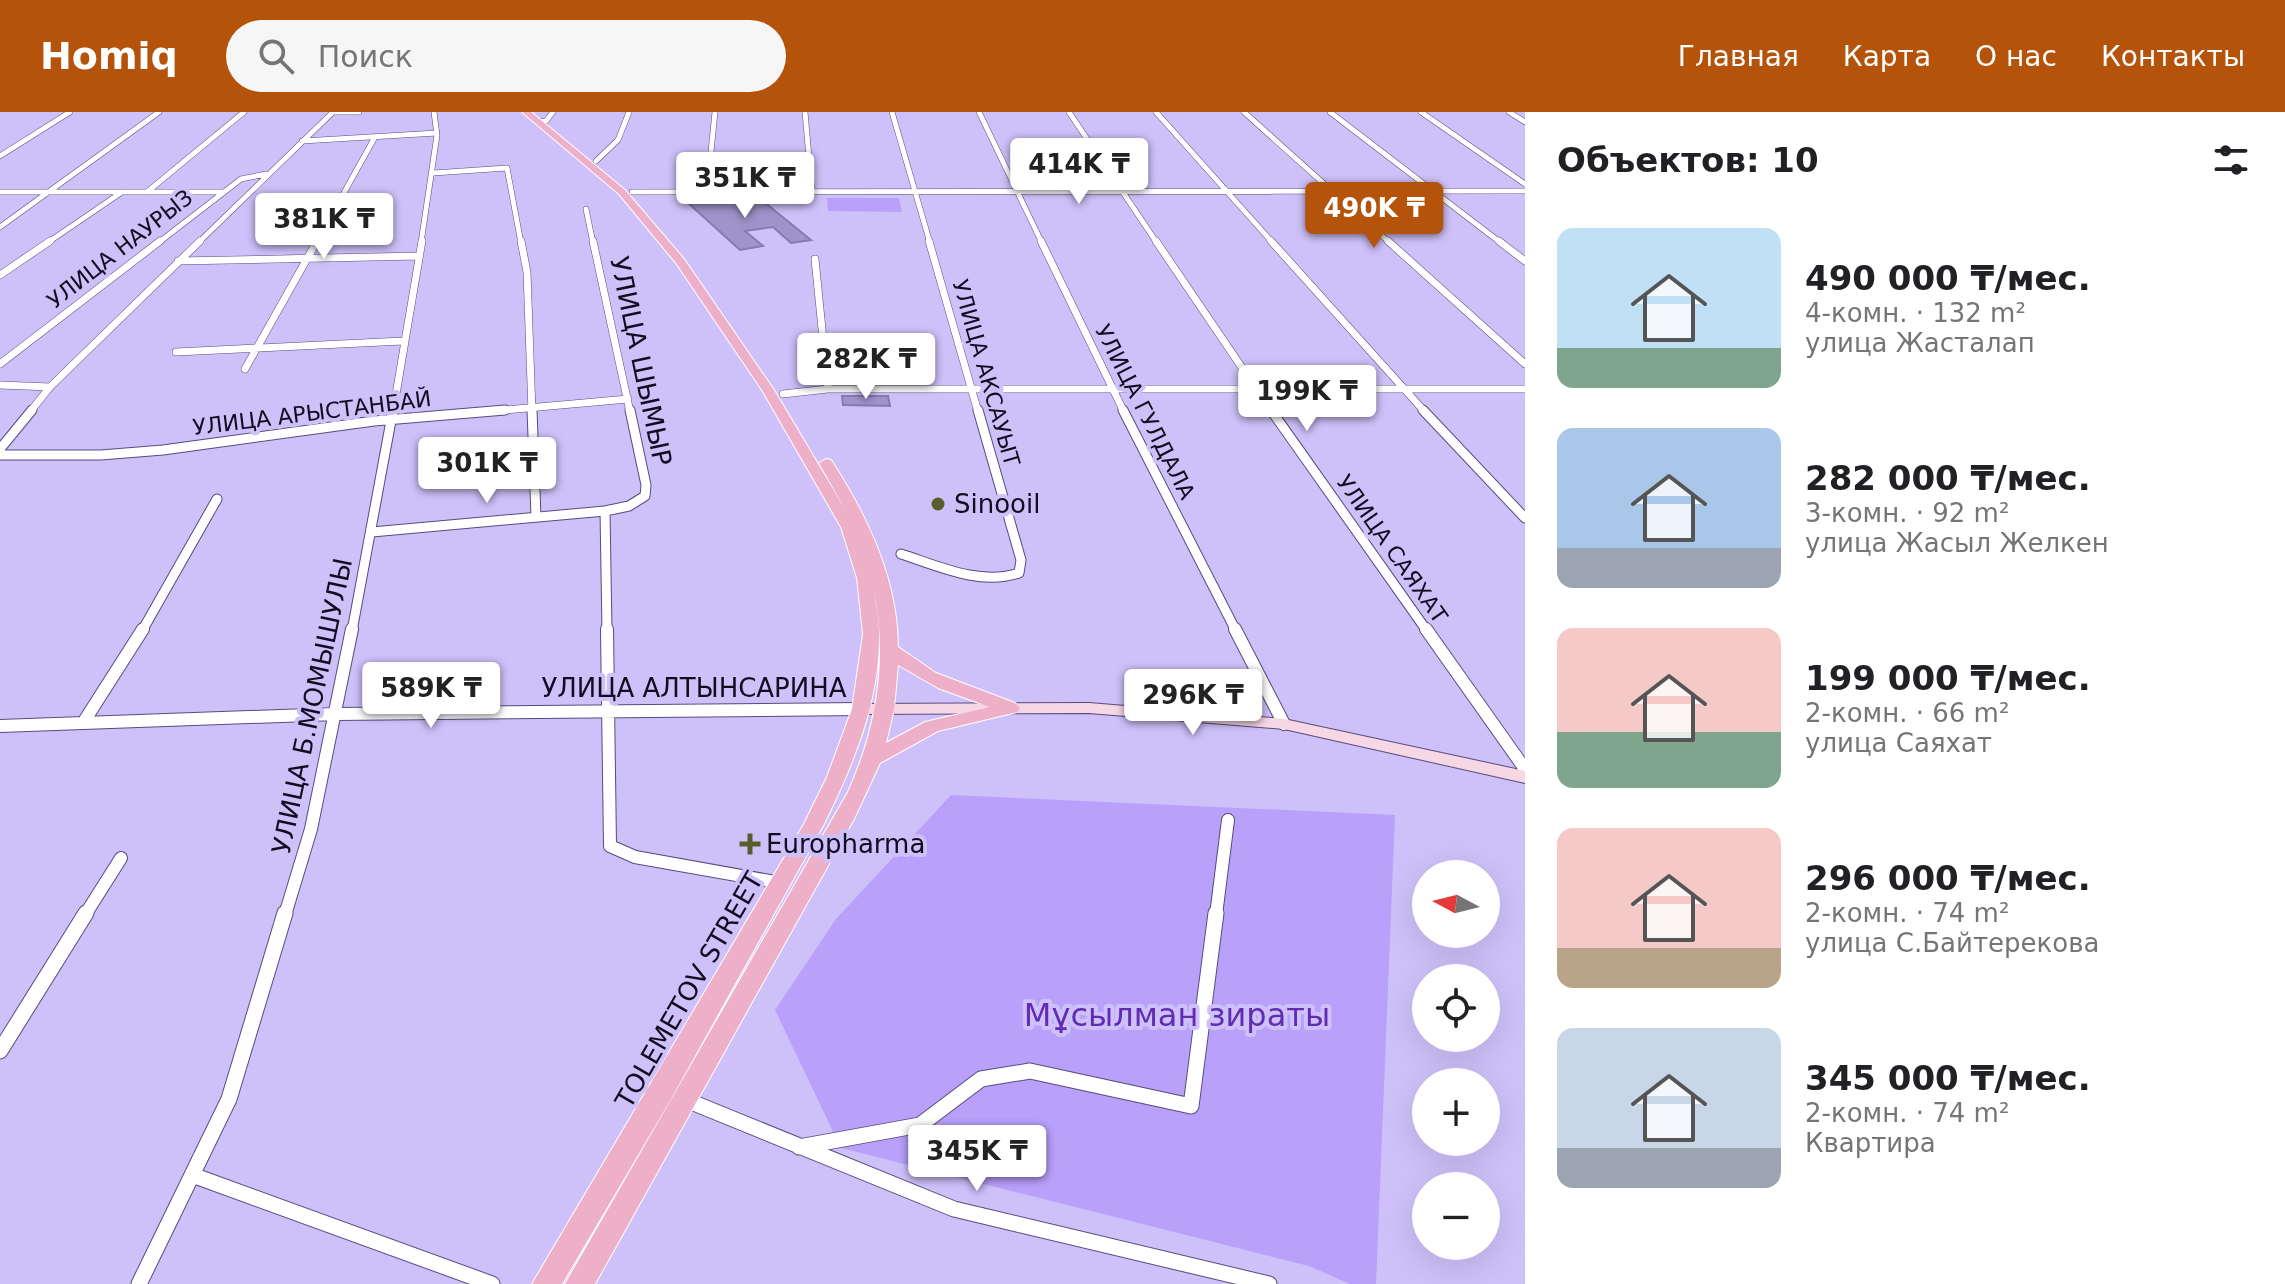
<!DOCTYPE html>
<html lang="ru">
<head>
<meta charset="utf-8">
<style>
	body { margin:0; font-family:"DejaVu Sans",sans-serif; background:#f6f6f6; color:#202124; height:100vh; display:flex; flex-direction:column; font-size:30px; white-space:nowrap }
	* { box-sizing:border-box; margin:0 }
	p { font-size:26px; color:#757577 }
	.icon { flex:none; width:44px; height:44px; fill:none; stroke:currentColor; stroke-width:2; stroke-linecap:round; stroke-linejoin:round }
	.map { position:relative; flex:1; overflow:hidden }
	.sheet { display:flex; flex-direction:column; background:#fff; width:760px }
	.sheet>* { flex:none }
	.needle { width:52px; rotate:277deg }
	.controls { position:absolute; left:1412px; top:748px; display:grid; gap:16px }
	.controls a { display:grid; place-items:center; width:88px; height:88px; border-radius:50%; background:#fff; box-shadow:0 8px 32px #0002; font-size:40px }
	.price { position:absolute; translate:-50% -68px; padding:0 18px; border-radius:8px; background:#fff; color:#222; font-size:26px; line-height:52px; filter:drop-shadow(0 2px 4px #0008) }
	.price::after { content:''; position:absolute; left:50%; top:48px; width:24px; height:18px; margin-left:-12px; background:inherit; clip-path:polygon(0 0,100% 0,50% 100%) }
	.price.selected { background:#b45309; color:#fff }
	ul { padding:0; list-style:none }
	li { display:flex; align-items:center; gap:24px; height:200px; padding:0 32px }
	li span { display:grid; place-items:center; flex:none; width:224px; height:160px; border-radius:16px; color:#555 }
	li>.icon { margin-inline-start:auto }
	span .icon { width:96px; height:96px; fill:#fffc; stroke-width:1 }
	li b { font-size:34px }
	h2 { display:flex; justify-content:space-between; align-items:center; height:96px; padding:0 32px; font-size:34px }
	header { display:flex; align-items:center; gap:48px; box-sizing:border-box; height:112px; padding:0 40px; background:#b45309; color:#fff }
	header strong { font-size:38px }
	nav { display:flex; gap:44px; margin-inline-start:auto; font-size:28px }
	.search { width:560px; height:72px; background:#f6f6f6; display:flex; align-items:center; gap:20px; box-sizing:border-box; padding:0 28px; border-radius:44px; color:#757577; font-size:30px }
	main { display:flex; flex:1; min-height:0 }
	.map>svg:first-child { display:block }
	.green { fill:#b8a0fb }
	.building { fill:#a093cb; stroke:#877ab0; stroke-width:2 }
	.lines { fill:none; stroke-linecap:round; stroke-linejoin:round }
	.street-far4-casing { stroke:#584b7d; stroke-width:6 }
	.street-far3-casing { stroke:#584b7d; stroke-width:8 }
	.street-far2-casing { stroke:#584b7d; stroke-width:11 }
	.street-far1-casing { stroke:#584b7d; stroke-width:14 }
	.street-casing { stroke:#584b7d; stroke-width:17 }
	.secondary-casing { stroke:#584b7d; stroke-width:2 }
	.primary-casing { stroke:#fff; stroke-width:2 }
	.street-far4 { stroke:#fff; stroke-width:5 }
	.street-far3 { stroke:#fff; stroke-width:7 }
	.street-far2 { stroke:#fff; stroke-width:9 }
	.street-far1 { stroke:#fff; stroke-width:12 }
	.street { stroke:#fff; stroke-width:15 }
	.secondary { fill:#f6d7e4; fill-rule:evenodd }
	.primary { fill:#eeb0c9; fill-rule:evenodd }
	.poi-dot { fill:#575d2b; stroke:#cec1fa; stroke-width:3 }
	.labels { text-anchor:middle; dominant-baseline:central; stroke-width:8; stroke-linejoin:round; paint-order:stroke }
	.far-street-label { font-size:22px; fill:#120c20; stroke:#cec1fa }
	.street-label { font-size:26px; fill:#120c20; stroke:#cec1fa }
	.poi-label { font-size:26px; fill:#120c20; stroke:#cec1fa; text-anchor:start }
	.near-park-label { font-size:32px; fill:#612cb4; stroke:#cec1fa }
</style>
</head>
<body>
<header>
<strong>Homiq</strong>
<div class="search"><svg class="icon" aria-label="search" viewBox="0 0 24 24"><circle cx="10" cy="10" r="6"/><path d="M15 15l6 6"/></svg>Поиск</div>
<nav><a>Главная</a><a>Карта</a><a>О нас</a><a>Контакты</a></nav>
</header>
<main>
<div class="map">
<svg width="1525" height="1172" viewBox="0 0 1525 1172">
	<rect width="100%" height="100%" fill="#cec1fa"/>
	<!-- green -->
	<path class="green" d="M 827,86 L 899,86 L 902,100 L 828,99 Z
		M 951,683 L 1395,703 L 1376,1172 L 1350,1172 L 1309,1154 L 841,1036 L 775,898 L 836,807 Z"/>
	<!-- building -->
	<path class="building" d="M 743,85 L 758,85 L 811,128 L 791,131 L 773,115 L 745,119 L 763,134 L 740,138 L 686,89 Z
		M 842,284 L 888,284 L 890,294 L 843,293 Z"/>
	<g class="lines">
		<!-- street-far4 casing -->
		<g class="street-far4-casing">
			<path id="street-far4" d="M 333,0 L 359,0
				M 805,0 L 812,79
				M 892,0 L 930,131
				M 979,0 L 1042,131
				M 1069,0 L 1157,131
				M 1156,0 L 1273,131
				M 1244,0 L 1390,131
				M 1330,0 L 1501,131
				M 1421,0 L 1525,72
				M 1509,0 L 1525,10
				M 538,10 L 546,9 L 553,0
				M 302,29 L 437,21
				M 0,44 L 70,0
				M 596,49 L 618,28 L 629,0
				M 433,61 L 507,56 L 521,131
				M 0,80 L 223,80
				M 147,80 L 244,0
				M 632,80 L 1525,79
				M 707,80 L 715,0
				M 586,97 L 593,131
				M 0,115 L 159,0
				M 47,131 L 122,80
				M 158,131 L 241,67 L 266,62
				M 198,131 L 333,0
				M 316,131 L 375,25
				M 421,131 L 437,23 L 434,0"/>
		</g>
		<!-- street-far3 casing -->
		<g class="street-far3-casing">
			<path id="street-far3" d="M 521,129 L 527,160 L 532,300
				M 593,129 L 630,300
				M 929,129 L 978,300
				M 1041,129 L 1124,300
				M 1156,129 L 1272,300
				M 1271,129 L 1425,300
				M 1388,129 L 1525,252
				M 1499,129 L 1525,149
				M 815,147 L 828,277
				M 178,149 L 419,144
				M 0,163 L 50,129
				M 176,240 L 403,229
				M 0,252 L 160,129
				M 245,257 L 317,129
				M 0,273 L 50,275
				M 783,282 L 828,277 L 1525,277
				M 30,300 L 50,275 L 200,129
				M 393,300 L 422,129
				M 482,300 L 628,287"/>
		</g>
		<!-- street-far2 casing -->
		<g class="street-far2-casing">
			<path id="street-far2" d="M 532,298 L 536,405
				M 1123,298 L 1236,519
				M 1271,298 L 1427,519
				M 1423,298 L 1525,406
				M 0,337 L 32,298
				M 0,343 L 101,343 L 163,338 L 374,309 L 505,298
				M 372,420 L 605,399
				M 901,442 C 938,454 980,474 1019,461 L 1021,448 L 978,298
				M 142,519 L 217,387
				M 352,519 L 393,298
				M 607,519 L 605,399 L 629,394 L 645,384 L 646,373 L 630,298"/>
		</g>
		<!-- street-far1 casing -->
		<g class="street-far1-casing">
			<path id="street-far1" d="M 607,517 L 610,734 L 635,745 L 781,771
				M 1235,517 L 1284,612
				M 1426,517 L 1525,657
				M 83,611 L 143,517
				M 0,614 L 336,602 L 861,597
				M 85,803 L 121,746
				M 285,803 L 311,717 L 352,517
				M 1216,803 L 1228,708"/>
		</g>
		<!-- street casing -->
		<g class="street-casing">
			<path id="street" d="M 0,939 L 86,801
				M 684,987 L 954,1097 L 1269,1172
				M 799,1035 L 920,1013 L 981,967 L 1030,959 L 1191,994 L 1216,801
				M 195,1064 L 492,1172
				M 139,1172 L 229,987 L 285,801"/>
		</g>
		<!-- secondary casing -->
		<g class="secondary-casing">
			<path id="secondary" d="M 1089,591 L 1284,607 L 1525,659 L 1525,671 L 1284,617 L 1089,601 L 861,602 L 853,597 L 861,592 Z"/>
		</g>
		<!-- primary casing -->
		<g class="primary-casing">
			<path id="primary" d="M 522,0 L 531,0 L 625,78 L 684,147 L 774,278 L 846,399 L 819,351 L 826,347 L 831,348 C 867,403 898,468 898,535 L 936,561 L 1015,591 L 1020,596 L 1017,600 L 938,619 L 880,651 L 854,707 L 595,1172 L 565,1172 L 848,680 C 877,615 888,549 874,478 C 876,492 879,507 879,522 C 880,589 853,653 824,712 L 671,987 L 562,1172 L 532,1172 L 804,712 L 827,665 L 852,597 L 863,522 L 857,466 L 841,415 L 762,278 L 676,151 L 619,82 ZM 898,553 L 938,576 L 990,595 L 925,610 L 886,631 L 894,597 Z"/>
		</g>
		<!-- street-far4 -->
		<use href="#street-far4" class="street-far4"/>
		<!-- street-far3 -->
		<use href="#street-far3" class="street-far3"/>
		<!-- street-far2 -->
		<use href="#street-far2" class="street-far2"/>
		<!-- street-far1 -->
		<use href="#street-far1" class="street-far1"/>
		<!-- street -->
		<use href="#street" class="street"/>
		<!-- secondary -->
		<use href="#secondary" class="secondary"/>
		<!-- primary -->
		<use href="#primary" class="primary"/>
	</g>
	<!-- markers -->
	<g class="poi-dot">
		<circle cx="938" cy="392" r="8"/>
		<path d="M746 720h8v8h8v8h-8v8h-8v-8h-8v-8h8z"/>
	</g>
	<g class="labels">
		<!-- far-street labels -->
		<g class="far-street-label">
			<text transform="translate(120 137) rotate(-38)">УЛИЦА НАУРЫЗ</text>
			<text transform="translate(986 261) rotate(74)">УЛИЦА АКСАУЫТ</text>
			<text transform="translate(1145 300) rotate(63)">УЛИЦА ГУЛДАЛА</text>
			<text transform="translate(312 301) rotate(-7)">УЛИЦА АРЫСТАНБАЙ</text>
			<text transform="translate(1392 437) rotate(55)">УЛИЦА САЯХАТ</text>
		</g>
		<!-- street labels -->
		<g class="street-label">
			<text transform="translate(641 249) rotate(78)">УЛИЦА ШЫМЫР</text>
			<text x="694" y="576">УЛИЦА АЛТЫНСАРИНА</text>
			<text transform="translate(312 594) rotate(-78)">УЛИЦА Б.МОМЫШУЛЫ</text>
			<text transform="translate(689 878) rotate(-60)">TOLEMETOV STREET</text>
		</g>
		<!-- poi labels -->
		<g class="poi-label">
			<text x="954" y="392">Sinooil</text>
			<text x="766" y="732">Europharma</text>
		</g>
		<!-- near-park labels -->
		<g class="near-park-label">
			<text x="1177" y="903">Мұсылман зираты</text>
		</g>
	</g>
</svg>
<div class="controls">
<a><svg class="needle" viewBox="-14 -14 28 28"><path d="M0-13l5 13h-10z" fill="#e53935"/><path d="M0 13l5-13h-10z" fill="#757577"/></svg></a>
<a><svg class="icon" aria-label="locate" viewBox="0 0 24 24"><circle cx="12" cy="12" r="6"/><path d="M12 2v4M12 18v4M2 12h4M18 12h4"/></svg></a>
<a>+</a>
<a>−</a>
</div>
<b class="price" style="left:1079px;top:94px">414K ₸</b>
<b class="price" style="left:745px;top:108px">351K ₸</b>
<b class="price selected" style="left:1374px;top:138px">490K ₸</b>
<b class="price" style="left:324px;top:149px">381K ₸</b>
<b class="price" style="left:866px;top:289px">282K ₸</b>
<b class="price" style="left:1307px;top:321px">199K ₸</b>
<b class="price" style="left:487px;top:393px">301K ₸</b>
<b class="price" style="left:431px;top:618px">589K ₸</b>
<b class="price" style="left:1193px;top:625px">296K ₸</b>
<b class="price" style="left:977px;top:1081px">345K ₸</b>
</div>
<section class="sheet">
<h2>Объектов: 10<svg class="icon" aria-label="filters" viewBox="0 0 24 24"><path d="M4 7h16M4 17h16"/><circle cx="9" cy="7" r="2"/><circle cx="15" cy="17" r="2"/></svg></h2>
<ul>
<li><span style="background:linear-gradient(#bfe0f5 75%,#7fa58c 0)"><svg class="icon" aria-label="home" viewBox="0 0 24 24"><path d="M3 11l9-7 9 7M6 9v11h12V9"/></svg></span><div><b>490 000 ₸/мес.</b><p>4-комн. · 132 m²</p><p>улица Жасталап</p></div></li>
<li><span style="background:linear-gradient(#a9c7e8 75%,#9aa5b1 0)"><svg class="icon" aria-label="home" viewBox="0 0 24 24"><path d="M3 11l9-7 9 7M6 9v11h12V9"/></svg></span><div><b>282 000 ₸/мес.</b><p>3-комн. · 92 m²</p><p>улица Жасыл Желкен</p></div></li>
<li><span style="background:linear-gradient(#f6c9c9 65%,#7fa58c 0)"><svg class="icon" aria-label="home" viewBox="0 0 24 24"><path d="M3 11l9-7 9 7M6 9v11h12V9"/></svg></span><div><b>199 000 ₸/мес.</b><p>2-комн. · 66 m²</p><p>улица Саяхат</p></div></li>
<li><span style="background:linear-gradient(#f6c9c9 75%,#b9a48a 0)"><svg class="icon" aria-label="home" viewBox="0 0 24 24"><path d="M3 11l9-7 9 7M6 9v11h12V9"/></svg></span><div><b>296 000 ₸/мес.</b><p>2-комн. · 74 m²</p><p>улица С.Байтерекова</p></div></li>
<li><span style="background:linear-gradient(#c9d6e8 75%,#9aa5b1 0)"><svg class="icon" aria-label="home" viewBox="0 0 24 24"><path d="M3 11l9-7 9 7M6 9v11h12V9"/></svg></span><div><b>345 000 ₸/мес.</b><p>2-комн. · 74 m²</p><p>Квартира</p></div></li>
</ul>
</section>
</main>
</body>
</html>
